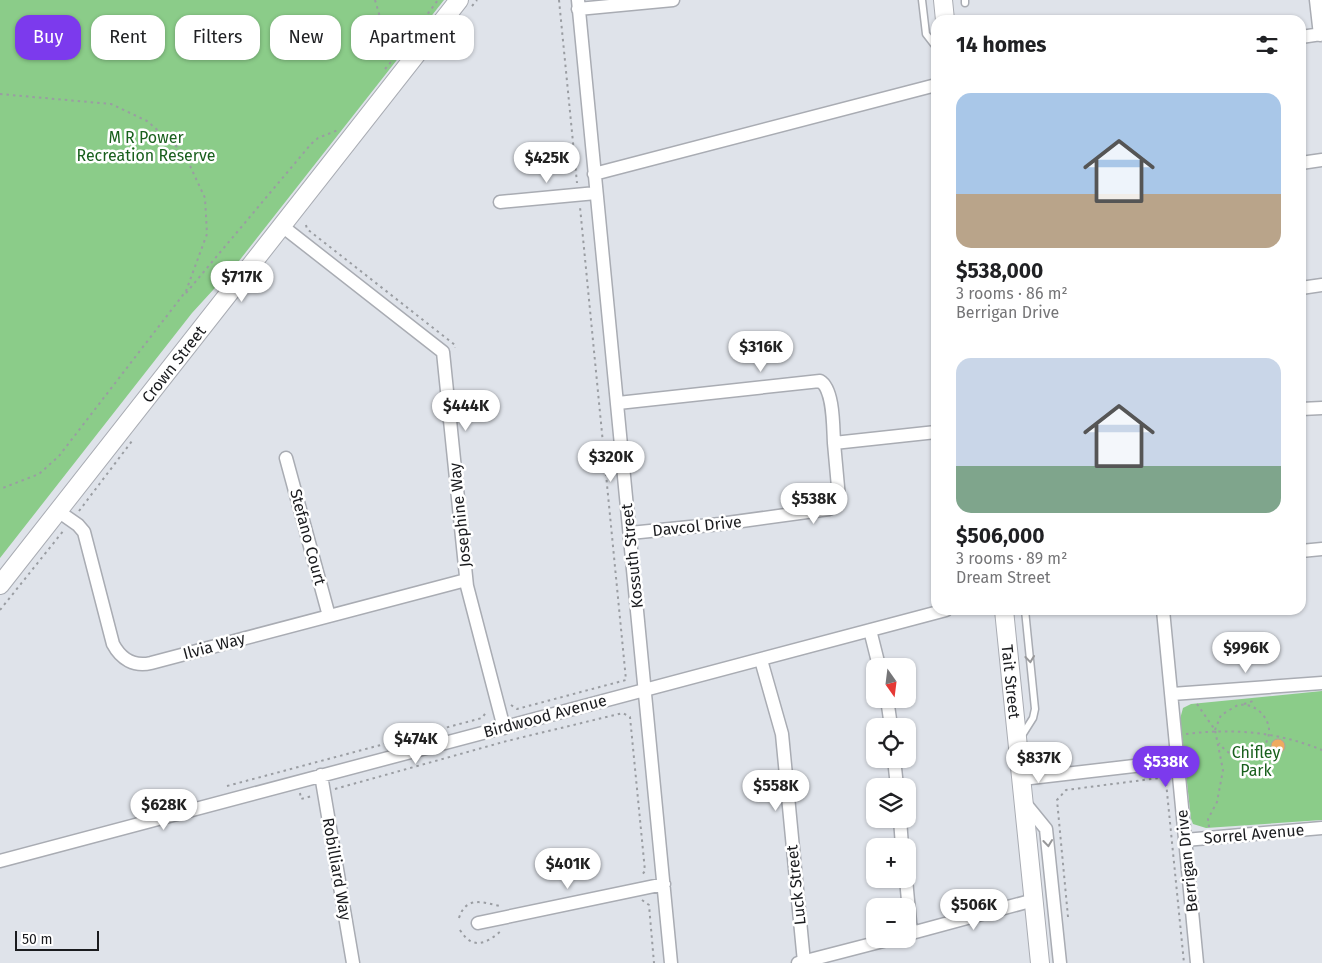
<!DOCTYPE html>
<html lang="en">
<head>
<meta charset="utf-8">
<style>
	body { margin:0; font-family:"Fira Sans",sans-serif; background:#f2f2f2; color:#202124; height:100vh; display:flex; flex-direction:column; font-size:19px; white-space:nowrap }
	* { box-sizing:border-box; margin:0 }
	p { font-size:16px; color:#757577 }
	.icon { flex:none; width:28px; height:28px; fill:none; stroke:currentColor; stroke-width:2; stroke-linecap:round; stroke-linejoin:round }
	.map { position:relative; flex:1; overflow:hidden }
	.panel { position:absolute; left:931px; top:15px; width:375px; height:600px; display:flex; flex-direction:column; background:#fff; border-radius:15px; box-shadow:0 1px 4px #0004 }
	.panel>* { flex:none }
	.top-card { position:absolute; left:15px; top:15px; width:475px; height:45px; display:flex; gap:10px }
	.needle { width:32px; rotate:166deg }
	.buttons { position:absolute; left:866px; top:658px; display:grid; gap:10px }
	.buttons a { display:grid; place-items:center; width:50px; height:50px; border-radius:10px; background:#fff; box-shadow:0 1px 4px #0004; font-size:25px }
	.scale { position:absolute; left:15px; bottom:12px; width:84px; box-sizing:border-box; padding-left:5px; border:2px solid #1a1b1e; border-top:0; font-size:14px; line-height:18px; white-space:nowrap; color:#1a1b1e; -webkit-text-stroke:4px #fff; paint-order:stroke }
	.price { position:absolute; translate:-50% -42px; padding:0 11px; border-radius:18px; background:#fff; color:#222; font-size:16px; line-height:32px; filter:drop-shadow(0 1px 2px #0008) }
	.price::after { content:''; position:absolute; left:50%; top:30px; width:15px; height:11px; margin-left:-8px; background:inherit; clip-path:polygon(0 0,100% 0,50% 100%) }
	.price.on { background:#7c3aed; color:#fff }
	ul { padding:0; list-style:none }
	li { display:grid; align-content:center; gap:10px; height:265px; padding:0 25px }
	li span { display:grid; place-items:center; height:155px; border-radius:15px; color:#555 }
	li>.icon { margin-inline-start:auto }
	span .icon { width:90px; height:90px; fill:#fffc; stroke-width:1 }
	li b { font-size:21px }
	h2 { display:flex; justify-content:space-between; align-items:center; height:60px; padding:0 25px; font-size:21px }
	.pill { padding:0 18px; border-radius:15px; background:#fff; box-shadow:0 1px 4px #0004; font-size:18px; line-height:45px }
	.pill.on { background:#7c3aed; color:#fff }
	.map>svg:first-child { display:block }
	.green { fill:#8bcc89 }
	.building { fill:#efab60; stroke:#a9a49e }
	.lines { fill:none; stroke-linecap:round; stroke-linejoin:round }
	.lane-casing { stroke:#a9acb3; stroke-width:9 }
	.street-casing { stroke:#a9acb3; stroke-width:15 }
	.secondary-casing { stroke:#a9acb3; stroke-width:20 }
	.path { stroke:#9a9da2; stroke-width:2; stroke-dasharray:2.5 4; stroke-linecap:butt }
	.lane { stroke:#fff; stroke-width:6 }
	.street { stroke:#fff; stroke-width:12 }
	.secondary { stroke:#fff; stroke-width:18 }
	.oneway { stroke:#98989a }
	.labels { text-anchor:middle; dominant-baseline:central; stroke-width:5; stroke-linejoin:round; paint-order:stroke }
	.park-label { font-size:16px; fill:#19601d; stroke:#fff }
	.street-label { font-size:16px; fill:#1a1b1e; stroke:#fff }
</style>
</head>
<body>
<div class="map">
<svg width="1322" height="963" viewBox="0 0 1322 963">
	<rect width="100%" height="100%" fill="#dfe3ea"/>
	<!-- green -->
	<path class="green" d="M 0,0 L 444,0 L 235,266 L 192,313 L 0,558 Z
		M 1322,691 L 1322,820 L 1206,828 L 1193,824 L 1191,819 L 1180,719 L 1183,708 L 1191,704 Z"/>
	<!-- building -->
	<path class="building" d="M1271 746a7 7 0 1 1 14 0a7 7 0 1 1-14 0Z"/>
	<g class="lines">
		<!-- lane casing -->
		<g class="lane-casing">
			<path id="lane" d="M 922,0 L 926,34 L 936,47
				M 965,0 L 965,3
				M 1021,737 L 1033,718 L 1035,709 L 1025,610"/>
		</g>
		<!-- street casing -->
		<g class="street-casing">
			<path id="street" d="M 578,0 L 671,963
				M 1316,0 L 1320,35
				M 578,9 L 673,0
				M 1301,37 L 1322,34
				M 1301,163 L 1322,160
				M 594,174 L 936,85
				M 500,202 L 596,193
				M 282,226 L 443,352 L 467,586 L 504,728
				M 1301,288 L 1322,285
				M 618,403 L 820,381 C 834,389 833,427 834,443
				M 1301,409 L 1322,408
				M 286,458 L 329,616
				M 58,511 L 78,525 L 84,532 L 113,644 C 121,659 134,667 151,663 L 466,580
				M 630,533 L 720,524 L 829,509 L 836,505 L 839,498 L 834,443 L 936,432
				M 1301,551 L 1322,549
				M 1163,610 L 1197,963
				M 870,630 L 879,666
				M 761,660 L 782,734 L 804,962
				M 1172,694 L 1322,683
				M 887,699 L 891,726
				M 894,759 L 897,786
				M 321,775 L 353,963
				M 1022,779 L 1177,761
				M 1024,802 L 1046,829 L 1060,963
				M 900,819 L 902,846
				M 1185,840 L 1322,828
				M 0,861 L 946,610
				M 906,879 L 911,933
				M 478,923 L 664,884
				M 908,934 L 1034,900
				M 798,963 L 891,939"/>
		</g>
		<!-- secondary casing -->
		<g class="secondary-casing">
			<g id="secondary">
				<path d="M 943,0 L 945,20"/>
				<path id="s1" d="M 0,585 L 459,0"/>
				<path id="s2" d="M 1004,610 L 1040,963"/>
			</g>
		</g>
		<!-- path -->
		<path class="path" d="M 375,0 L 385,34 L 402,48
			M 559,0 L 577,183
			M 472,6 L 477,0
			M 420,24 L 438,0
			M 385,69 L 401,50
			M 0,94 L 111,104 L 147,121 L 184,153 L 205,198 L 207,234 L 186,291 L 59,456 L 39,474 L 0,489
			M 306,225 L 307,229 L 455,345 L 455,348
			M 186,293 L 311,144 L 318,138 L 338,130
			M 79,511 L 132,441
			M 0,610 L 64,530
			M 1197,704 L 1215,730 L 1223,770 L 1217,802 L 1208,819 L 1209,827
			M 1244,704 L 1256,700
			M 511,705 L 517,709 L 626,680 L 580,207
			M 1215,730 L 1221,715 L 1238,705 C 1246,704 1253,706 1259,711 C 1289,737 1245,779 1219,743
			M 1186,734 C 1233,728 1278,732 1322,750
			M 227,786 L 482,718 L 487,711
			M 335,789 L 507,741 L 623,713 L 630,717 L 645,871 L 641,876
			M 300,793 L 301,799 L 312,796
			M 642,900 L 649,905 L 654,963
			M 1068,917 L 1057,800 L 1066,790 L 1159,778 L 1166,782 L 1184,963
			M 459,918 C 466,896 482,902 500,906
			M 460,930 C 473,951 487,943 501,931"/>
		<!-- lane -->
		<use href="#lane" class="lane"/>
		<!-- street -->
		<use href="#street" class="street"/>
		<!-- secondary -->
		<use href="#secondary" class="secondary"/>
	</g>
	<!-- one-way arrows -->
	<defs><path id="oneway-chevron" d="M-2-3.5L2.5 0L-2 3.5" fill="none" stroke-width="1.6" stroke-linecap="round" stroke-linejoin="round" transform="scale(1.25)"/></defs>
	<g class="oneway">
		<use href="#oneway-chevron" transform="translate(1030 659) rotate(84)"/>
		<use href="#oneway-chevron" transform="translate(1048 843) rotate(84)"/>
	</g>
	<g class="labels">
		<!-- park labels -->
		<g class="park-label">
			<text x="146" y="137">M R Power<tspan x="146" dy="18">Recreation Reserve</tspan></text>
			<text x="1256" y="752">Chifley<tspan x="1256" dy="18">Park</tspan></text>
		</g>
		<!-- street labels -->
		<g class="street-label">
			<text stroke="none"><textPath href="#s1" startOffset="281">Crown Street</textPath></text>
			<text transform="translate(460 515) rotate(-96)">Josephine Way</text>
			<text transform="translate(697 526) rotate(-6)">Davcol Drive</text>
			<text transform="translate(308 537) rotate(75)">Stefano Court</text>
			<text transform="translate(632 556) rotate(-96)">Kossuth Street</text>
			<text transform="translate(214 646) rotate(-15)">Ilvia Way</text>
			<text stroke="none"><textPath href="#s2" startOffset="72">Tait Street</textPath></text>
			<text transform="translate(545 716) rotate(-15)">Birdwood Avenue</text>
			<text transform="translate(1254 834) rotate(-5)">Sorrel Avenue</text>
			<text transform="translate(1187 861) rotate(-96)">Berrigan Drive</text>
			<text transform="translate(337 869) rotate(80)">Robilliard Way</text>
			<text transform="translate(796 885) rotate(-96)">Luck Street</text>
		</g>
	</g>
</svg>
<div class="buttons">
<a><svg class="needle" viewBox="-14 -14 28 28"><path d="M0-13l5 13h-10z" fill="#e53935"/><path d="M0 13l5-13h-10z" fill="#757577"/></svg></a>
<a><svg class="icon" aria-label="locate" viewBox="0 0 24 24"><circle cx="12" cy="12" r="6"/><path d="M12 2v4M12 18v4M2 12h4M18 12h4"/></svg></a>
<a><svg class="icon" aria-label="layers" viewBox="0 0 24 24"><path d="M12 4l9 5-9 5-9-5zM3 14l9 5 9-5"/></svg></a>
<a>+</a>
<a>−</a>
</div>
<div class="scale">50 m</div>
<b class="price" style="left:547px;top:184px">$425K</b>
<b class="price" style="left:242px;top:303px">$717K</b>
<b class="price" style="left:761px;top:373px">$316K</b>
<b class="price" style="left:466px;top:432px">$444K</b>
<b class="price" style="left:611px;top:483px">$320K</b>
<b class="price" style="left:814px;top:525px">$538K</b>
<b class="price" style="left:1246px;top:674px">$996K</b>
<b class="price" style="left:416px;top:765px">$474K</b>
<b class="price" style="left:1039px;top:784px">$837K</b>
<b class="price on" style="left:1166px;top:788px">$538K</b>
<b class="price" style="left:776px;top:812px">$558K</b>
<b class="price" style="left:164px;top:831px">$628K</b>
<b class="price" style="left:568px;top:890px">$401K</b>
<b class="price" style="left:974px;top:931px">$506K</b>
<div class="top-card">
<a class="pill on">Buy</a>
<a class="pill">Rent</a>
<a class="pill">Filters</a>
<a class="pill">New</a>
<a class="pill">Apartment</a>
</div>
<section class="panel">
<h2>14 homes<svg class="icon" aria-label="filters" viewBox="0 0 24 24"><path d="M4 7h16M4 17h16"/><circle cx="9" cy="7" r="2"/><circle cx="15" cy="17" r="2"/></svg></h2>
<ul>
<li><span style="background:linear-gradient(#a9c7e8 65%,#b9a48a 0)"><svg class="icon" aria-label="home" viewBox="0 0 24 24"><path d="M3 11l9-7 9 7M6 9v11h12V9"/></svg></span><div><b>$538,000</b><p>3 rooms · 86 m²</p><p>Berrigan Drive</p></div></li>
<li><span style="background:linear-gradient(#c9d6e8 70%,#7fa58c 0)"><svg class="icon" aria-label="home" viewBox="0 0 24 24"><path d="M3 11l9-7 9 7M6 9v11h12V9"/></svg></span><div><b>$506,000</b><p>3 rooms · 89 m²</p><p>Dream Street</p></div></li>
</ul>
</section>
</div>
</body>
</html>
